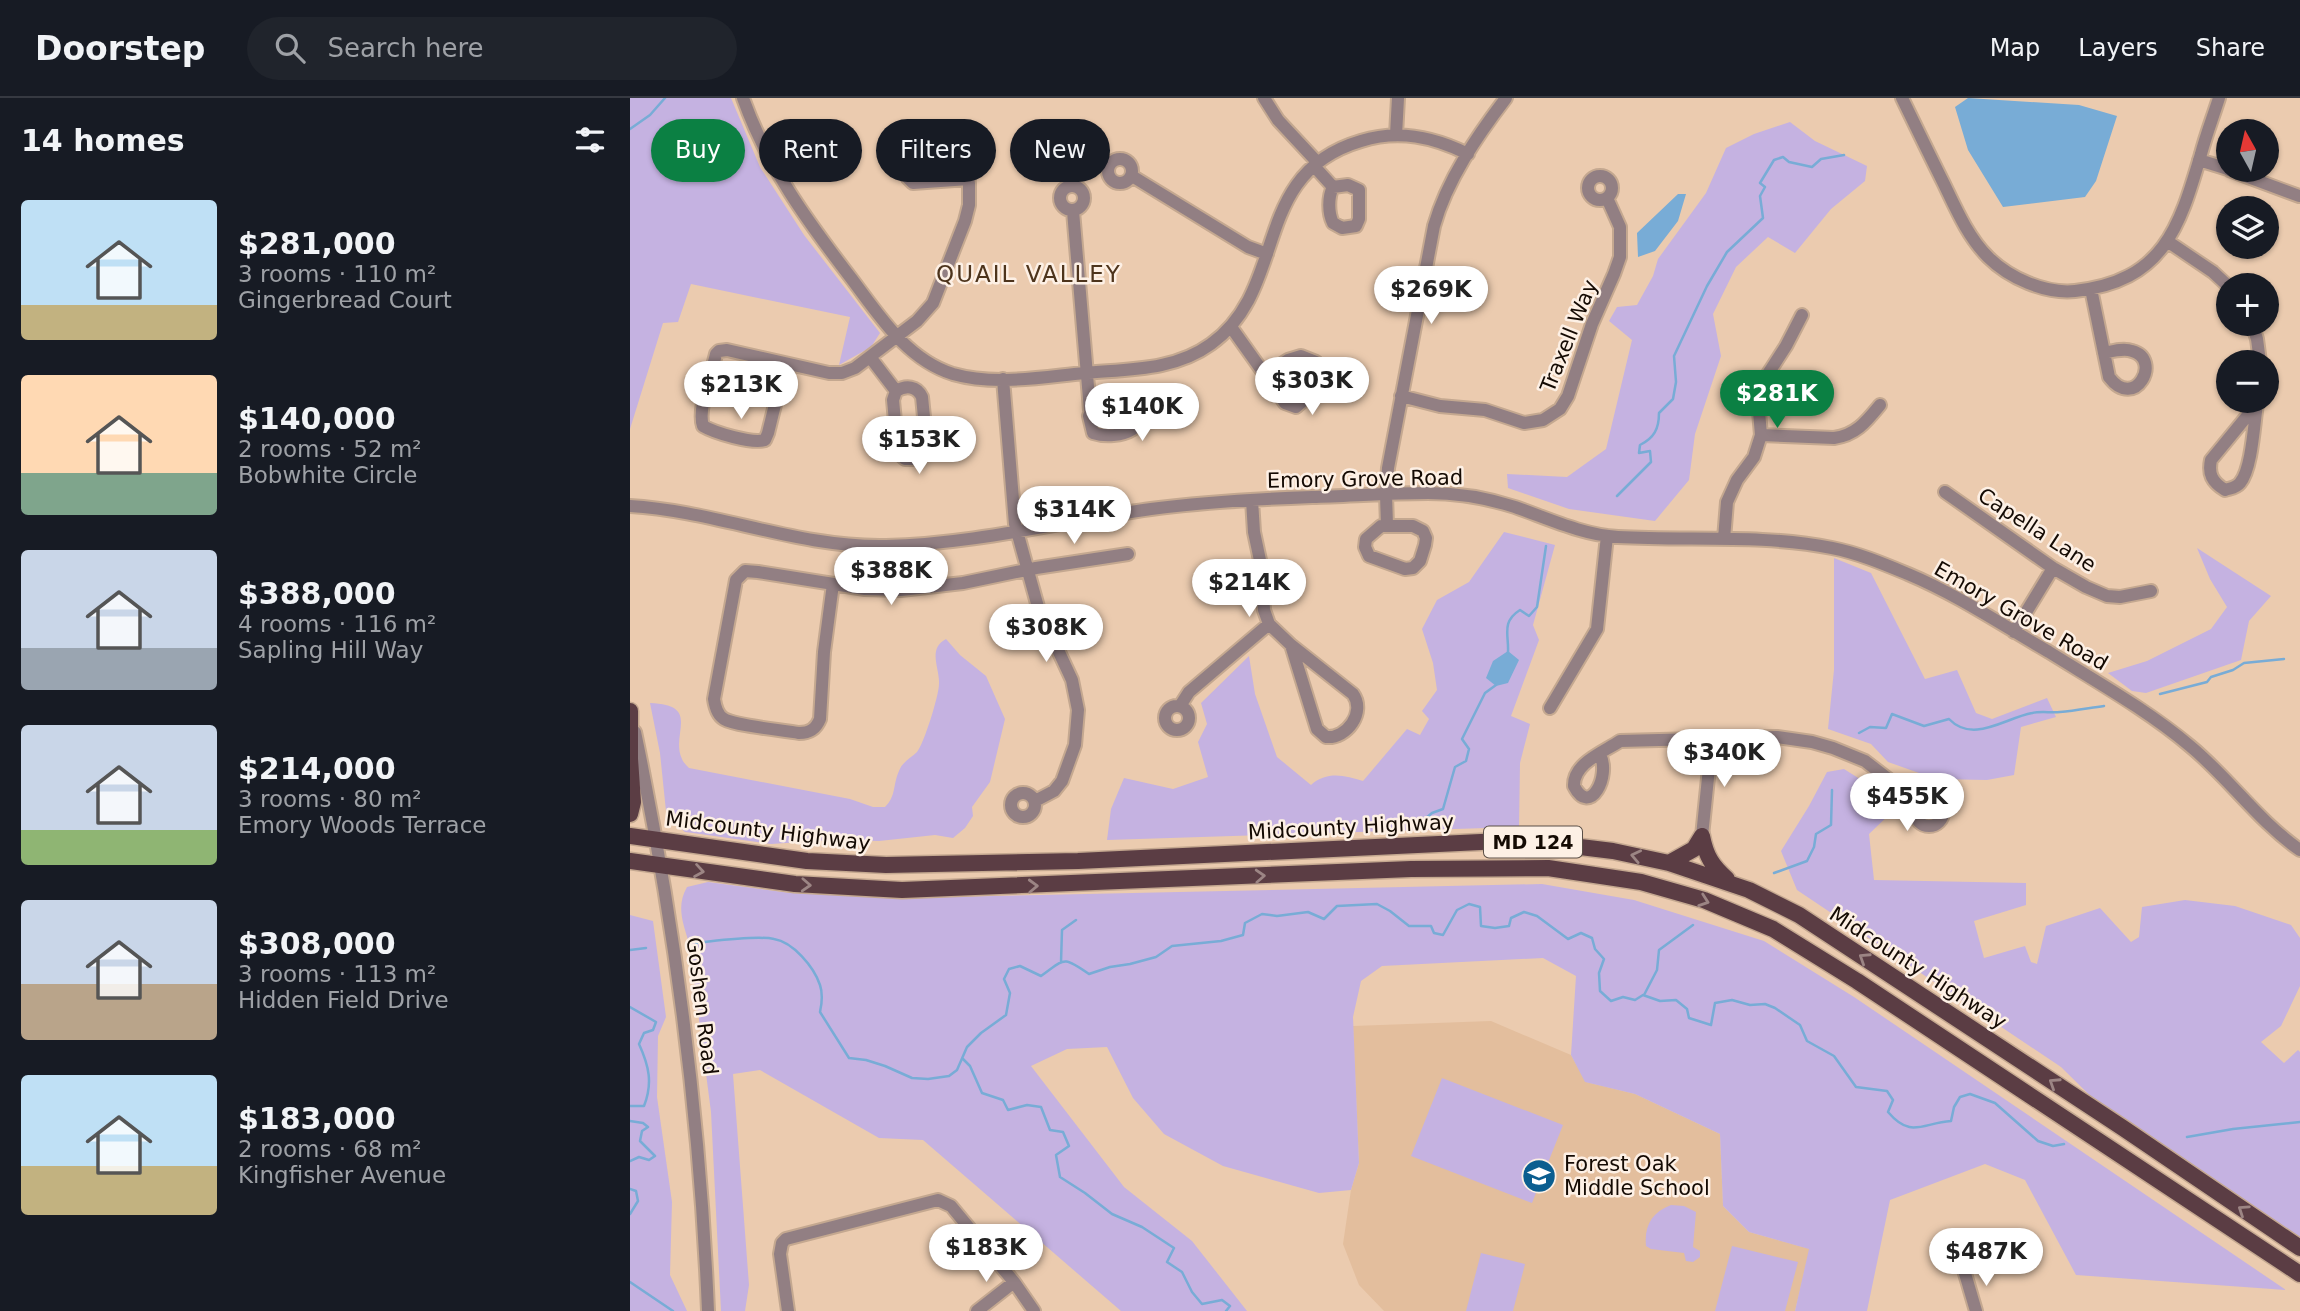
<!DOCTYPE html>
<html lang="en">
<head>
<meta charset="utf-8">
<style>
	body { margin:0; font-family:"DejaVu Sans",sans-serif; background:#20242c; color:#f1f3f6; height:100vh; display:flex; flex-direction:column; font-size:26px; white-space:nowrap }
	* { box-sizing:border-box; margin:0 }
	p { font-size:23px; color:#9ea1a6 }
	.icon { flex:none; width:38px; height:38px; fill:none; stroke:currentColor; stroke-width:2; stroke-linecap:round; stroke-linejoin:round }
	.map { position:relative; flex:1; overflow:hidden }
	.side { display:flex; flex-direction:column; background:#171b24; width:630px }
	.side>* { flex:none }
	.banner { position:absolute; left:21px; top:21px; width:665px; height:63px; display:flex; gap:14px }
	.needle { width:46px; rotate:352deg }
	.controls { position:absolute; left:1586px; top:21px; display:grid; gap:14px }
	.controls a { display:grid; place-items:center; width:63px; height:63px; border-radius:50%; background:#171b24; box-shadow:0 2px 5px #0004; font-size:35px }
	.price { position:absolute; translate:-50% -60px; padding:0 16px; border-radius:24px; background:#fff; color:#222; font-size:23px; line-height:46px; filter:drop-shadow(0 2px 4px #0008) }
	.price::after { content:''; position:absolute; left:50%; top:42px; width:21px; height:16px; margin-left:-10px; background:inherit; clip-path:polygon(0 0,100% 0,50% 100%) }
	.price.active { background:#0b8043; color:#fff }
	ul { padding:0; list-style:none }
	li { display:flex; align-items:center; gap:21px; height:175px; padding:0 21px }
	li span { display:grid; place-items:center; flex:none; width:196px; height:140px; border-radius:7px; color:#555 }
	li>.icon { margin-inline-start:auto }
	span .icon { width:84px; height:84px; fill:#fffc; stroke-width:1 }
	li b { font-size:30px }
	h2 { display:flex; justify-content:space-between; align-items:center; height:84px; padding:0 21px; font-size:30px }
	.tag { padding:0 24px; border-radius:32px; background:#171b24; box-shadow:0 2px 5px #0004; font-size:24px; line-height:63px }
	.tag.active { background:#0b8043; color:#fff }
	header { display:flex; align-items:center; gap:42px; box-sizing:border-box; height:98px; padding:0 35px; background:#171b24; border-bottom:2px solid #363941 }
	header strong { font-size:33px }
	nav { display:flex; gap:38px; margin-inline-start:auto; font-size:24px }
	.search { width:490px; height:63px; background:#20242c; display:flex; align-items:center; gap:18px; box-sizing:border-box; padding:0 24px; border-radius:38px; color:#9ea1a6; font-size:26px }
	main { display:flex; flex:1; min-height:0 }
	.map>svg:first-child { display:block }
	.built { fill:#e3be9d }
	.green { fill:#c5b2e1 }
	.water { fill:#78acd6 }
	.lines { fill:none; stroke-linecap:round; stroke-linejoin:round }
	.stream { stroke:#78acd6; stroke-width:2.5 }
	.minor-casing { stroke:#c4a890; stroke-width:16 }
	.major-casing { stroke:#c4a890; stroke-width:19 }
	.minor { stroke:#927f83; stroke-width:12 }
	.major { stroke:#5b3d44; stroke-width:16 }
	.oneway { stroke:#9c8584 }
	.labels { text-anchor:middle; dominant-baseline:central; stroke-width:5; stroke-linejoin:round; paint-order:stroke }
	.shield { fill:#fdf0e5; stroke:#5a4f47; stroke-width:2 }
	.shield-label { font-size:19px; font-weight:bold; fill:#140a03 }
	.street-label { font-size:21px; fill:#140a03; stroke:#fdf0e5 }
	.poi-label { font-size:21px; fill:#140a03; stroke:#fdf0e5; text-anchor:start }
	.neighbourhood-label { font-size:23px; letter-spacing:2px; fill:#4d341c; stroke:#fdf0e5 }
</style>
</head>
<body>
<header>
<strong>Doorstep</strong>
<div class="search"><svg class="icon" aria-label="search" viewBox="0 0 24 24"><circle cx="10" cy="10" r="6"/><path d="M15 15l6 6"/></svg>Search here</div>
<nav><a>Map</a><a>Layers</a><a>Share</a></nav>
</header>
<main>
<section class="side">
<h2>14 homes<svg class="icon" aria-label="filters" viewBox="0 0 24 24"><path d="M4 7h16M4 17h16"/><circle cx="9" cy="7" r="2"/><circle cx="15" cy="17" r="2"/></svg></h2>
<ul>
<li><span style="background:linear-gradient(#bfe0f5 75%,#c2b280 0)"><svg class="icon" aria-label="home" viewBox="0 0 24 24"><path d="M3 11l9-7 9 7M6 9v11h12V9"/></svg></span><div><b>$281,000</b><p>3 rooms · 110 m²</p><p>Gingerbread Court</p></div></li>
<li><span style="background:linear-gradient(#ffd9b3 70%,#7fa58c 0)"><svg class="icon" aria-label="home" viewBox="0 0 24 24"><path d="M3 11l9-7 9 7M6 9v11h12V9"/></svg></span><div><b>$140,000</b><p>2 rooms · 52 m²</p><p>Bobwhite Circle</p></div></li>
<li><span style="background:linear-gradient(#c9d6e8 70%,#9aa5b1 0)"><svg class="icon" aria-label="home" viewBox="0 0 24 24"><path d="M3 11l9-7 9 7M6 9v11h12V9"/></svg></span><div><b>$388,000</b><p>4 rooms · 116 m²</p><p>Sapling Hill Way</p></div></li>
<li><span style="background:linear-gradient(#c9d6e8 75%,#8fb573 0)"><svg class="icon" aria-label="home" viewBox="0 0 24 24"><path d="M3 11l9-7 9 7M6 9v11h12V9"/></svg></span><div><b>$214,000</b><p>3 rooms · 80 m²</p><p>Emory Woods Terrace</p></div></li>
<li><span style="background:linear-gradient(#c9d6e8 60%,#b9a48a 0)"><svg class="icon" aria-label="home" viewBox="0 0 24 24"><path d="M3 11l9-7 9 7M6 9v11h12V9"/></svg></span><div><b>$308,000</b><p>3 rooms · 113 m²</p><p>Hidden Field Drive</p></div></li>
<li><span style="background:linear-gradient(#bfe0f5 65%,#c2b280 0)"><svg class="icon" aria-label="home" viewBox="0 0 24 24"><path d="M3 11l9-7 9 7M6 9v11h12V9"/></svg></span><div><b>$183,000</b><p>2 rooms · 68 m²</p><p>Kingfisher Avenue</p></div></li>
</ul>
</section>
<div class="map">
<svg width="1670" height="1213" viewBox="0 0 1670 1213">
	<rect width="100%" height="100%" fill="#ebcbaf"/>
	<!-- built -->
	<path class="built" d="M 861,923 L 941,957 L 956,984 L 1005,996 L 1090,1036 L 1093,1108 L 1119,1134 L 1180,1151 L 1165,1213 L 754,1213 L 729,1187 L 713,1146 L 721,1092 L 729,1065 L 723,928 Z"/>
	<!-- green -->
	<path class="green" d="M 0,0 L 101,0 L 130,69 L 174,137 L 250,235 L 241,249 L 209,267 L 220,219 L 61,186 L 48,224 L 33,225 L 0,331 Z
		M 1160,24 L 1185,43 L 1237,68 L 1235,83 L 1201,111 L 1165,155 L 1138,139 L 1106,169 L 1083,216 L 1091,258 L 1065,336 L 1059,382 L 1025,423 L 939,411 L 878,390 L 877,376 L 937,379 L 976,351 L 1002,242 L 979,223 L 987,209 L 1007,207 L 1023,178 L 1028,161 L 1076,95 L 1096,50 L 1124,36 Z
		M 874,434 L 925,447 L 903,527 L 909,542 L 881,618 L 900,626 L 890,665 L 889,729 L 477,742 L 481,711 L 494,680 L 543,691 L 578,679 L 568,644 L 577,626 L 571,605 L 619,558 L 625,596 L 647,659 L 681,687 C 696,673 715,677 733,683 L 777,631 L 790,637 L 799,621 L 792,613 L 807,592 L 803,565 L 792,531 L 807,502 L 839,484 Z
		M 1567,450 L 1641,498 L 1619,523 L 1611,562 L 1516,595 L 1502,593 L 1478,575 L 1517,563 L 1581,531 L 1597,509 L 1580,481 Z
		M 1204,460 L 1241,475 L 1295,581 L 1327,572 L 1346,615 L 1362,621 L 1417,600 L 1426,619 L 1391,629 L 1384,677 L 1357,682 L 1306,681 L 1258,664 L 1241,646 L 1198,631 L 1204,572 Z
		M 316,541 L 330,557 L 356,578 L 375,621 L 360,684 L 342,709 L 343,718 L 335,730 L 323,740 L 305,737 L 249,743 L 201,742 L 141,746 L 63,735 L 55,734 L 44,725 L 36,713 L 30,655 L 20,605 C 72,607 40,636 52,661 C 53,664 56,667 59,670 L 220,701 L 243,709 L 255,709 C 266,699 263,686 269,673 C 272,664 281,660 287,654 C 294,646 309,597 309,586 C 310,570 297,551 316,541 Z
		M 1214,671 L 1260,700 L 1263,713 L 1239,736 L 1244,782 L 1396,785 L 1396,807 L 1344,823 L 1354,860 L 1395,848 L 1401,864 L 1407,866 L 1416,828 L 1470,810 L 1501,844 L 1509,839 L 1512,809 L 1555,802 L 1605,808 L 1661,827 L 1670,840 L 1670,888 L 1651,928 L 1631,944 L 1654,965 L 1668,952 L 1670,954 L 1670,1150 L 1493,1030 L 1431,969 L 1167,792 L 1151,753 L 1179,708 L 1197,674 Z
		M 78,784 L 160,795 L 272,800 L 912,786 L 1004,802 L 1134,843 L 1224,899 L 1656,1192 L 1446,1177 L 1395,1082 L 1355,1066 L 1260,1102 L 1237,1213 L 1165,1213 L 1179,1151 L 1119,1134 L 1093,1108 L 1090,1036 L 1005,996 L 955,984 L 941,957 L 946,878 L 913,860 L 752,868 L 731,883 L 723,919 L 729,1065 L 721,1092 L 689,1095 L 593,1068 L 534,1036 L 503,1000 L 477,949 L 437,951 L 401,968 L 494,1089 L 562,1143 L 617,1213 L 491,1213 L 293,1042 L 249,1040 L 130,972 L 103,976 L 119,1187 L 115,1213 L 91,1213 L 81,1014 L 59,845 C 53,825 46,808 57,789 Z
		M 0,817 L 23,823 L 36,919 L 28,938 L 27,999 L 42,1104 L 40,1177 L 57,1213 L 0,1213 Z
		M 812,980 L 933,1027 L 902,1105 L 781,1058 Z
		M 1041,1107 L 1054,1108 L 1066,1114 L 1063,1149 L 1070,1153 L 1070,1159 L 1063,1164 L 1056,1163 L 1054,1155 L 1021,1151 L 1016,1148 C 1014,1128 1022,1114 1041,1107 Z
		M 1102,1148 L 1168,1164 L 1155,1213 L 1085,1213 Z
		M 851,1155 L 895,1166 L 883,1213 L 836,1213 Z"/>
	<!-- water -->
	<path class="water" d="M 1338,0 L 1449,7 L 1487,18 L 1466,83 L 1455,99 L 1373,109 L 1338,52 L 1325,9 Z
		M 1048,96 L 1056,96 L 1048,123 L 1025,153 L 1008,159 L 1007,135 Z
		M 878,553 L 889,562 L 878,585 L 866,588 L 856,580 L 863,563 Z"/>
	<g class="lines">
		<!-- stream -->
		<path class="stream" d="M 0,31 L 20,17 L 35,0
			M 987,398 L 1021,364 L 1020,353 L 1009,355 L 1010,347 C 1024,340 1029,331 1029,315 L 1043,301 L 1046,284 L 1044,258 L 1077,188 L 1097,154 L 1133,120 L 1130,98 L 1135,89 L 1130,85 L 1144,62 L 1153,59 L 1159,64 L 1182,69 L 1191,61 L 1214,57
			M 878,554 C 879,537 871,524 890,512 L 899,518 L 907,509 L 916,448
			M 1530,596 L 1577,584 L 1581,579 L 1603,572 L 1614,565 L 1654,561
			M 1229,635 L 1240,629 L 1256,630 L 1262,616 L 1294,628 L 1319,621 C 1343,646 1375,620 1402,615 C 1411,613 1421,615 1430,614 C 1445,613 1459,610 1474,608
			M 790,725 L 802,715 L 813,711 L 825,669 L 836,663 L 839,651 L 832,641 L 855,595 L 866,587
			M 1144,775 L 1177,763 L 1184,749 L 1186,736 L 1201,727 L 1202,692
			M 66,845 C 86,843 126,837 144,841 C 163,844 184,869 190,887 C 193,896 192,905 190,914 L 219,960 L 236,962 L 255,968 L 282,980 L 298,981 L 319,978 L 327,972 L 337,949 L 351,935 L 376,917 L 380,895 L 374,881 L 379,871 L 390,868 L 411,878 C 435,861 432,857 459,876 L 480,869 L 500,866 L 526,859 L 542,848 L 591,843 L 613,837 L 615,825 L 632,816 L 647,818 L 678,814 L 694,821 L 707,808 L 747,806 L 760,813 L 779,828 L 801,828 L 804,835 L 813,837 L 827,812 L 839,806 L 850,809 L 851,828 L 865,830 L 879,828 L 881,820 L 894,814 L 907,818 L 938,841 L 951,835 L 962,840 L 965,851 L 974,861 L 969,875 L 970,893 L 981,903 L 993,899 L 1005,902 L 1013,897 L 1030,903 L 1046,902 L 1057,911 L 1059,920 L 1081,927 L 1085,905 L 1102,902 L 1120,907 L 1135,906 L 1145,910 L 1170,927 L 1177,943 L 1204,958 L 1226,989 L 1257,993 L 1263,1002 L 1258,1014 C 1281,1041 1292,1025 1321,1023 L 1324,1009 L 1330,999 L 1340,996 L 1365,1005 L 1408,1043 L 1423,1048 L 1434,1046
			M 0,852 L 16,850
			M 431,864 L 432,832 L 446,822
			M 1014,897 L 1027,872 L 1029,852 L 1063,827
			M 0,909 L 26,924 L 23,932 L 14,935 L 9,946 C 19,968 23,985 14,1008 L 0,1008
			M 333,961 L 340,968 L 352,995 L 373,1002 L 378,1012 L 397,1007 L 411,1009 L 420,1032 L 433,1034 L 439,1048 L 426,1057 L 430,1079 L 455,1095 L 482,1116 L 512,1129 L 544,1150 L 537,1164 L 552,1174 L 562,1194 L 572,1206 L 592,1202 L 600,1208 L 596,1213
			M 0,1023 L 13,1025 L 18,1029 L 12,1033 L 10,1043 L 25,1058 L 19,1062 L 9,1059 L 0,1063
			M 1557,1039 L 1603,1031 L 1670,1024
			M 0,1091 L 6,1093 L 8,1103 L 0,1116
			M 0,1184 L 43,1213"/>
		<!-- minor casing -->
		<g class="minor-casing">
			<path id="minor" d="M 113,0 C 137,68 178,124 221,180 C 249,217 276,261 323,276 C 365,288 412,279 454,275 C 498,271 544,273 581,246 C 660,189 619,76 731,43 C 769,31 804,39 838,56
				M 634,0 L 648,22 L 688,65
				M 1272,0 C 1286,29 1300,58 1314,86 C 1326,111 1338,139 1358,159 C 1379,180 1415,196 1445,193 C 1533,183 1549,131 1571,56 C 1576,37 1583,19 1589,0
				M 766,37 L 768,0
				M478 73a12 12 0 1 1 24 0a12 12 0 1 1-24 0Z
				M 1569,62 L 1598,71
				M 684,68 L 703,89 L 718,87 L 729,92 L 729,121 L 726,128 L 712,130 L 703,125 C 698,115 698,99 703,89
				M 1599,72 L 1669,98
				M958 90a12 12 0 1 1 24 0a12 12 0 1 1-24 0Z
				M 502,78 L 618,149 L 637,156
				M430 100a12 12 0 1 1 24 0a12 12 0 1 1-24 0Z
				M 443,113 L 460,312
				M 1537,143 L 1583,174 L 1598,188
				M 1461,191 L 1479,279 C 1505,314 1533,261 1502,253 C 1494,250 1483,253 1474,255
				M 1622,226 L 1627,241 L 1630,264
				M 601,229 L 655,305 L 666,309 L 674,302 L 689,271 L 686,264 L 671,258 L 658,262 L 635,277
				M 240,259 L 266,293 L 263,302 L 268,355 L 275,361 L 285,361 L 294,357 L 297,349 L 292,299 C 287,288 276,287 266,293
				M 155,266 L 138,335 L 135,342 C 122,346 85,335 73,328 C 67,311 82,275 86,256 L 89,253 L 97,252 L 199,275 L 212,275 L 225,270 L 287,223 L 303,205 L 335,123 L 339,107 L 339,86 L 336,60 L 333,54 L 325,52 L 285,56 L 280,57 L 276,62 L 277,79 L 283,85 L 338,81
				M 373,281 L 385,426 L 408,509 L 442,582 L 448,612 L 445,647 L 432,683 L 424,693 L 405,703
				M 771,298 L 810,308 L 855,312 L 894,325 L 913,322 L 930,311 L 938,298 L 962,226 L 984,176 L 990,159 L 990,129 L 977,100
				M 492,305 C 505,307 509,320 503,331 C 492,338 475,339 463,335 L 459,318 L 463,309 Z
				M 1627,306 L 1581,362 C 1578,376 1582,384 1595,392 C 1601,390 1606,390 1610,385 C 1622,371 1624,325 1627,306 L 1627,303
				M 1131,337 L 1204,340 C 1226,337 1236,324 1250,307
				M 1315,394 L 1423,470 L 1456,489 L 1477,498 L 1490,499 L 1521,493
				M 622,402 L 624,434 L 631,467 L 634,512 L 639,526 L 661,547 L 723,596 C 736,614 717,641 696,639 L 687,631 L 661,547
				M 0,408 C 86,413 168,450 256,448 C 345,446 433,423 521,411 C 574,404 628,401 682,399 C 720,398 759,395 798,395 C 828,395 857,400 885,409 C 919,421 953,437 988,439 C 1059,443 1132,436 1202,450 C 1228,455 1254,466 1278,476 C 1328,497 1372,527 1419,554 C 1467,584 1517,612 1560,648 C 1599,680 1628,723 1670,752
				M 751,428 L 783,428 L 793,433 L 796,440 L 795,447 L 790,463 L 783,470 L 775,471 L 739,458 L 735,449 L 736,441 Z
				M 757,428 L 756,396 L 758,370 L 804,128 C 817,82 847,38 876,0
				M 1094,441 L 1097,404 L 1107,382 L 1124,359 L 1131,337 L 1128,302 L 1134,282 L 1156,248 L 1172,217
				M 203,486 L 194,554 L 190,621 C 186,631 180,635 169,635 C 153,632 106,628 94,621 C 87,617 85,608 84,601 L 106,482 L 115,473 L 128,474 L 235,491 L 271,492 L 333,485 L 406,470 L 498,456
				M 1384,534 L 1423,470
				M535 620a12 12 0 1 1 24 0a12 12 0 1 1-24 0Z
				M 550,608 L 559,594 L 639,526
				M 920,610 L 967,531 L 977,438
				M 5,634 C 45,826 70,1017 78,1213
				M 970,657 C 981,677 960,720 944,688 C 943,665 974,654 990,643 L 1147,639 L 1182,644 L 1203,650 L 1235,663 L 1288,704
				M381 707a12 12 0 1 1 24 0a12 12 0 1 1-24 0Z
				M1285 714a14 14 0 1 1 28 0a14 14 0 1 1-28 0Z
				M 1072,738 L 1082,641
				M 1341,1162 L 1334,1172 L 1346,1213
				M 158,1213 L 150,1156 L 152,1145 L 156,1141 L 308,1102 L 321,1108 L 384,1184 L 404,1213
				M 347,1213 L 384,1184"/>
		</g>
		<!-- major casing -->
		<g class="major-casing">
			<path id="major" d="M 0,716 L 3,704 L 0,661 L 0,613
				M 0,738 L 177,763 L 256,767 L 448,763 L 893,742 L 983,753 L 1039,765 L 1119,792 L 1169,817 L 1493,1030 L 1670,1150
				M 1072,738 C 1076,758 1082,768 1097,781
				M 0,763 L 165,786 L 272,792 L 781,771 L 918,770 L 1011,784 L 1074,802 L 1143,831 L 1227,883 L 1670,1176
				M 1039,765 L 1064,751 L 1072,738"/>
		</g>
		<!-- minor -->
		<use href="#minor" class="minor"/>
		<!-- major -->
		<use href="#major" class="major"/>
	</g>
	<!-- one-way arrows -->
	<defs><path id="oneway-chevron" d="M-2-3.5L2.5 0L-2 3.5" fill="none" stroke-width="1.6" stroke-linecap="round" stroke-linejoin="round" transform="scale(1.75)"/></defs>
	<g class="oneway">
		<use href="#oneway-chevron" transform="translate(1006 758) rotate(-168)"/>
		<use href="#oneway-chevron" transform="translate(69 773) rotate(9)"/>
		<use href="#oneway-chevron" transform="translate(630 778) rotate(-3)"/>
		<use href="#oneway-chevron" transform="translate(176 787) rotate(3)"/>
		<use href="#oneway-chevron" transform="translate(403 788) rotate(-2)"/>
		<use href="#oneway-chevron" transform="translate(1074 803) rotate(19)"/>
		<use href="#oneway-chevron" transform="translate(1234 860) rotate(-147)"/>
		<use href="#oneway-chevron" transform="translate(1424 985) rotate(-147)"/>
		<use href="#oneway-chevron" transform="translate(1613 1112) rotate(-146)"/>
	</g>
	<!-- icons -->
	<defs>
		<g id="school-disc" transform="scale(1.75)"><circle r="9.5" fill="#0b5e90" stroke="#fdf0e5"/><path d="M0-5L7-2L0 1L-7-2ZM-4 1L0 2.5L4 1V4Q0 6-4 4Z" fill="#fff"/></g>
	</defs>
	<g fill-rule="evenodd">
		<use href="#school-disc" x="909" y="1078"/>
	</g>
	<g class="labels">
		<!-- shield labels -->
		<rect class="shield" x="854" y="728.5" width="98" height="31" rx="5"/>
		<g class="shield-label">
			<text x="903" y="744">MD 124</text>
		</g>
		<!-- street labels -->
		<g class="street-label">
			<text transform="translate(939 238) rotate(-68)">Traxell Way</text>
			<text transform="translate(735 381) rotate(-1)">Emory Grove Road</text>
			<text transform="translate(1407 432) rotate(33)">Capella Lane</text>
			<text transform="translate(1391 518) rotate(30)">Emory Grove Road</text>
			<text transform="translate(721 729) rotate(-3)">Midcounty Highway</text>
			<text transform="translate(138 733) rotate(7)">Midcounty Highway</text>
			<text transform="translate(1288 870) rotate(33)">Midcounty Highway</text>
			<text transform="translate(72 908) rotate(83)">Goshen Road</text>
		</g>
		<!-- poi labels -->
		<g class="poi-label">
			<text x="934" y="1066">Forest Oak<tspan x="934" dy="24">Middle School</tspan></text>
		</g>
		<!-- neighbourhood labels -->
		<g class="neighbourhood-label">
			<text x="399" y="176">QUAIL VALLEY</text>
		</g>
	</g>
</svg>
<div class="controls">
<a><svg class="needle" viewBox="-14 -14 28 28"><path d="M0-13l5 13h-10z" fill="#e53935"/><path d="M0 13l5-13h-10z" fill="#9ea1a6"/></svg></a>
<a><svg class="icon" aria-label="layers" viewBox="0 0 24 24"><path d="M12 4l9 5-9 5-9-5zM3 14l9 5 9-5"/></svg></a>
<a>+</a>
<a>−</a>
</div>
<b class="price" style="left:801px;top:228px">$269K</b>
<b class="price" style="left:682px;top:319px">$303K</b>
<b class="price" style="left:111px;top:323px">$213K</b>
<b class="price active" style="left:1147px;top:332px">$281K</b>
<b class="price" style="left:512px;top:345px">$140K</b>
<b class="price" style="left:289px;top:378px">$153K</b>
<b class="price" style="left:444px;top:448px">$314K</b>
<b class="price" style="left:261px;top:509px">$388K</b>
<b class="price" style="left:619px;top:521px">$214K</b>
<b class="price" style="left:416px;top:566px">$308K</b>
<b class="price" style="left:1094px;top:691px">$340K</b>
<b class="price" style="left:1277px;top:735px">$455K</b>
<b class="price" style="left:356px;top:1186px">$183K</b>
<b class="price" style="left:1356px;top:1190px">$487K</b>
<div class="banner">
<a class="tag active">Buy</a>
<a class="tag">Rent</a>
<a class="tag">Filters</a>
<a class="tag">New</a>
</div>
</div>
</main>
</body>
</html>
